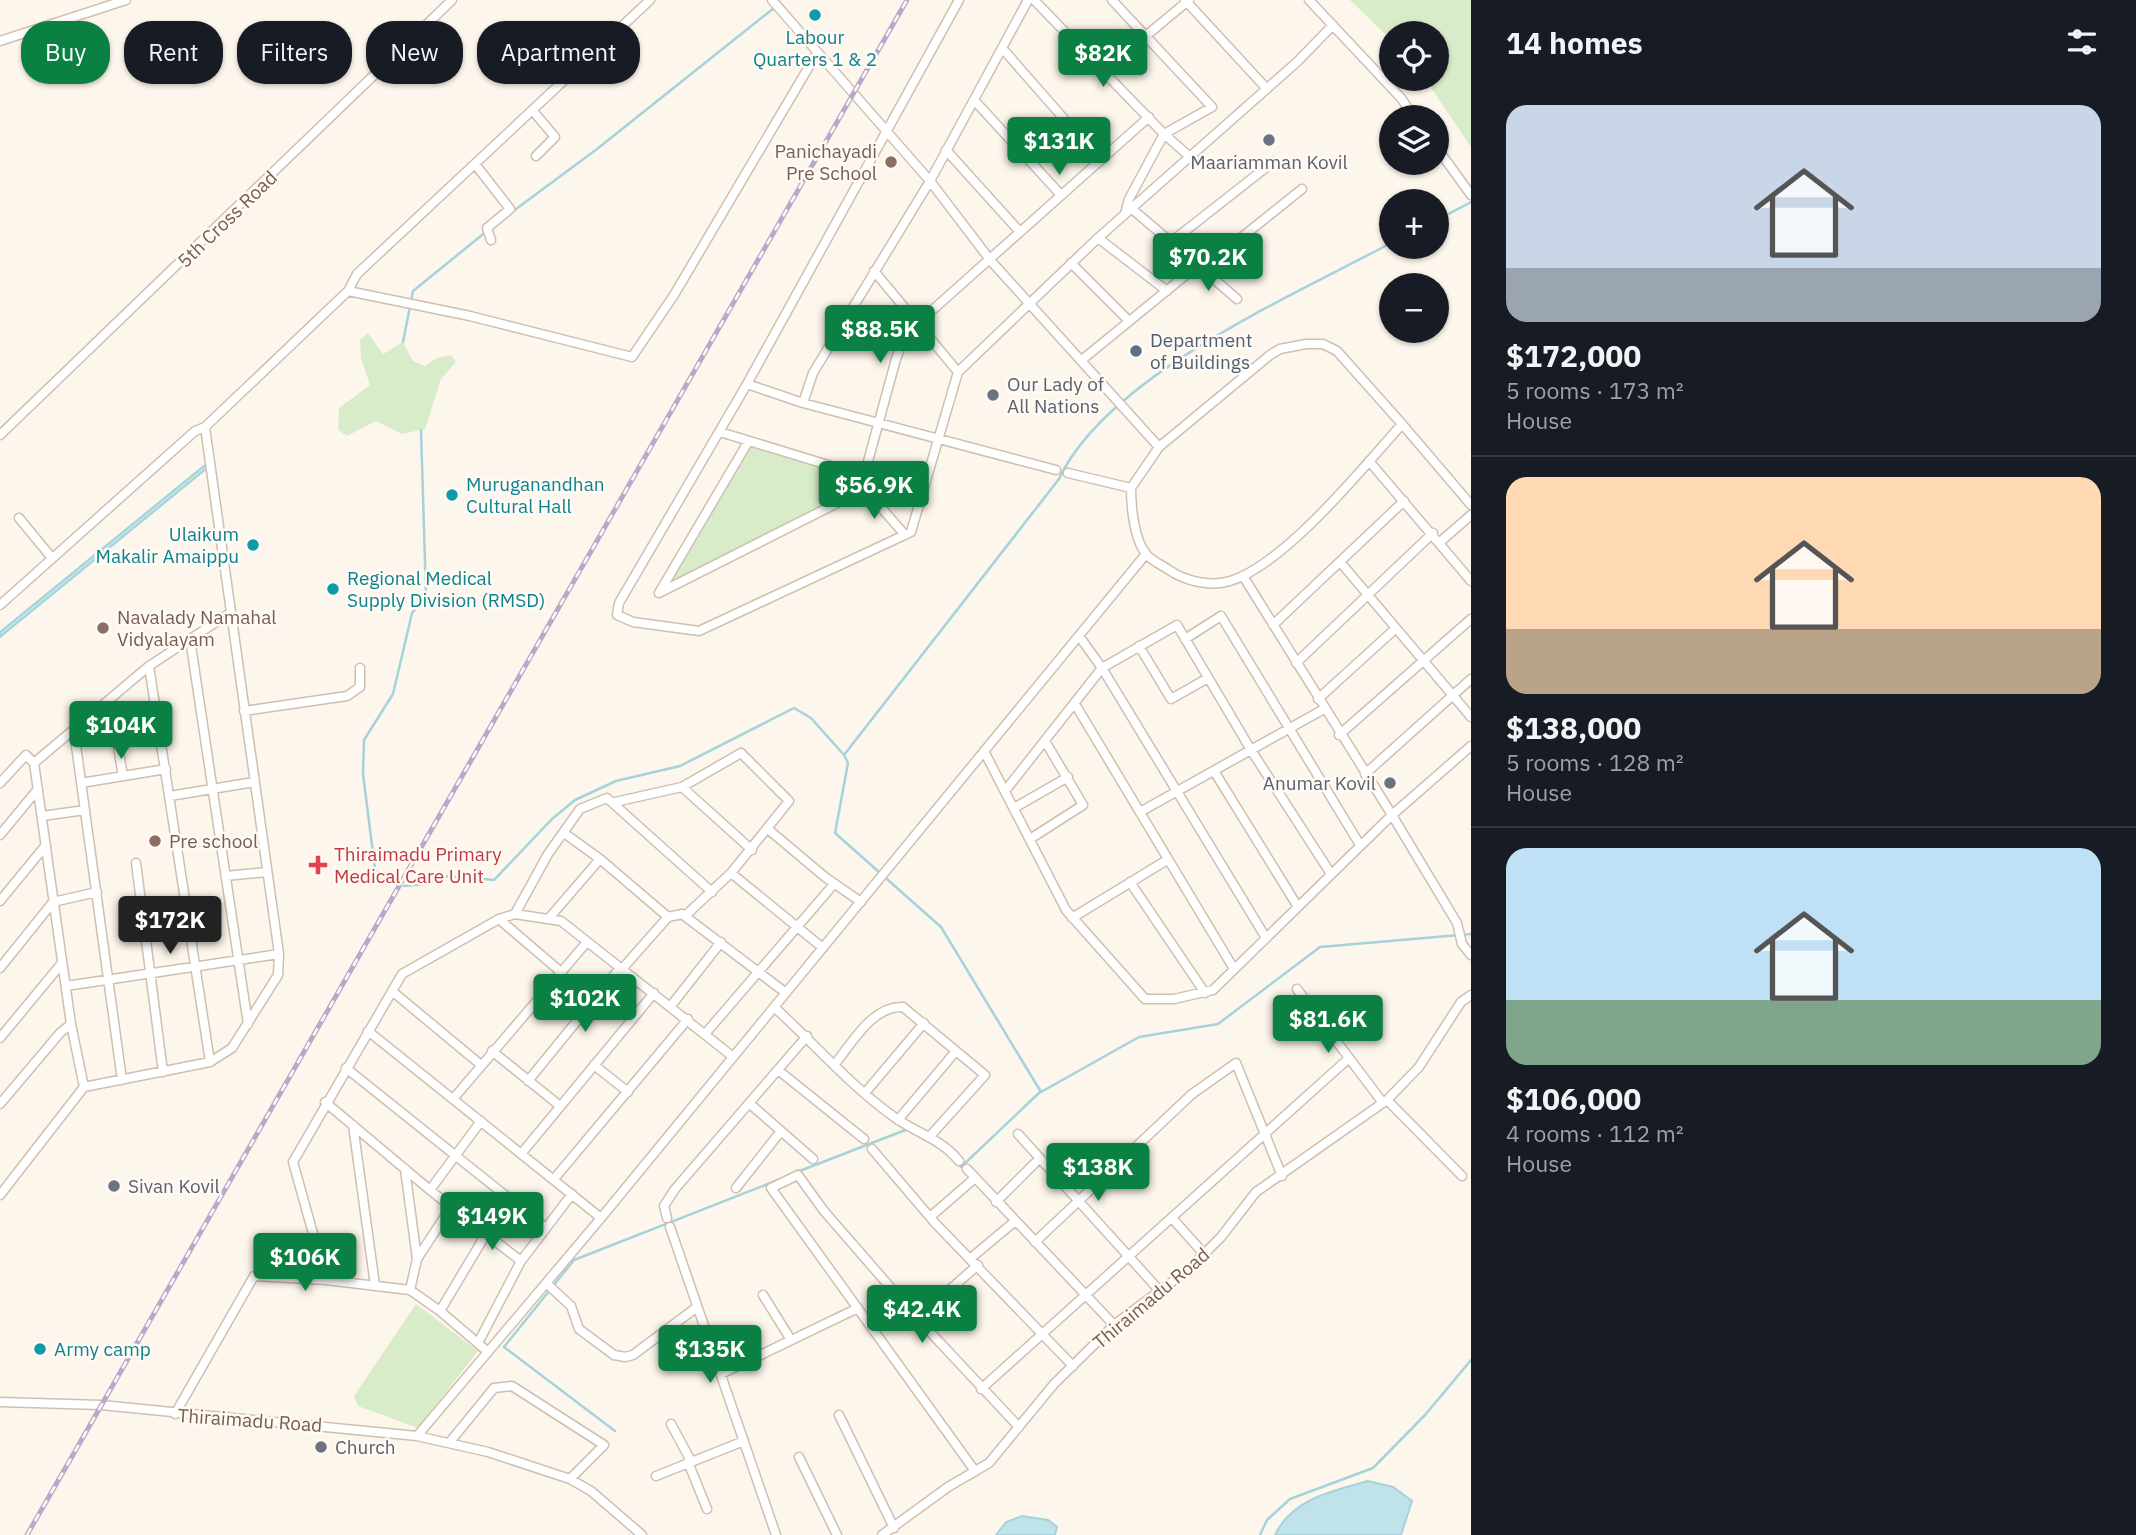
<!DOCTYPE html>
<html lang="en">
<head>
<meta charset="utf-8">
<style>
	body { margin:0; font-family:"IBM Plex Sans",sans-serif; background:#20242c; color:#f1f3f6; height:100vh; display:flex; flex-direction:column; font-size:26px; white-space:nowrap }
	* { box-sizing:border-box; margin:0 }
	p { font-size:23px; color:#9ea1a6 }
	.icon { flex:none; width:38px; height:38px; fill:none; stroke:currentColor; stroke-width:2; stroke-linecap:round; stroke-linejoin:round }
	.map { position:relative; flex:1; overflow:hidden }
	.details { display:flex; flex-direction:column; background:#171b24; width:665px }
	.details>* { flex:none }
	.guide { position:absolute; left:21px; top:21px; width:665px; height:63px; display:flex; gap:14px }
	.tools { position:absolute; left:1379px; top:21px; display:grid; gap:14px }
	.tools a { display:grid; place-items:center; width:70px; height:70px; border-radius:50%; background:#171b24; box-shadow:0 2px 5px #0004; font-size:35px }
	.price { position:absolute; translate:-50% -60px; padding:0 16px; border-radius:7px; background:#0b8043; color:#fff; font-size:23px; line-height:46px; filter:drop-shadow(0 2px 4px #0008) }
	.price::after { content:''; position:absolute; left:50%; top:42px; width:21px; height:16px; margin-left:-10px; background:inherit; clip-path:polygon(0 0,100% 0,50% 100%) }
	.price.current { background:#222; color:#fff }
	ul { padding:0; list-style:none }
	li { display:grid; align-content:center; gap:14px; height:371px; padding:0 35px }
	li+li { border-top:2px solid #363941 }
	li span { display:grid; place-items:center; height:217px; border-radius:21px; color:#555 }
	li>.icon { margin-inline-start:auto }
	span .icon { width:126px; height:126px; fill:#fffc; stroke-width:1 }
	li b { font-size:30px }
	h2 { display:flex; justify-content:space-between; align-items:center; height:84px; padding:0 35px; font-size:30px }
	.pill { padding:0 24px; border-radius:28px; background:#171b24; box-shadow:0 2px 5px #0004; font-size:24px; line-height:63px }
	.pill.current { background:#0b8043; color:#fff }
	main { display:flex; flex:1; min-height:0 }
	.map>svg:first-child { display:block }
	.green { fill:#d8ecc9 }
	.water { fill:#bfe3e8; stroke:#a5d3da; stroke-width:2 }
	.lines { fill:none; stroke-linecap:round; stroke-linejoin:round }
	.stream { stroke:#a5d3da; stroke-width:2.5 }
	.minor-casing { stroke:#d1beb0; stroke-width:11 }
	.minor { stroke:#fff; stroke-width:8 }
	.rail-casing { stroke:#b9a8c9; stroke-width:5 }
	.rail { stroke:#fffaf3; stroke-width:2.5; stroke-dasharray:8; stroke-linecap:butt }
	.culture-dot { fill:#0f9aa8; stroke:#fffaf3; stroke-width:2.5 }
	.worship-dot { fill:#6b7280; stroke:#fffaf3; stroke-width:2.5 }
	.education-dot { fill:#8d6e63; stroke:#fffaf3; stroke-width:2.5 }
	.service-dot { fill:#5c6f8a; stroke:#fffaf3; stroke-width:2.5 }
	.health-dot { fill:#e0444e; stroke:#fffaf3; stroke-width:2.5 }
	.labels { text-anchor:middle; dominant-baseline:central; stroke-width:5; stroke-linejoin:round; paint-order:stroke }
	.culture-label { font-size:19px; fill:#0d838f; stroke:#fffaf3; text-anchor:start }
	.education-label { font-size:19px; fill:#785e54; stroke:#fffaf3; text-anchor:start }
	.worship-label { font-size:19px; fill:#5b616d; stroke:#fffaf3; text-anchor:start }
	.street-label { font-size:19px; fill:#7a5c4d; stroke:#fffaf3 }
	.service-label { font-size:19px; fill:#4e5e75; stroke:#fffaf3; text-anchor:start }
	.health-label { font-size:19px; fill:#be3a42; stroke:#fffaf3; text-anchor:start }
</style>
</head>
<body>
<main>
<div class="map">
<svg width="1471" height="1535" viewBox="0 0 1471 1535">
	<rect width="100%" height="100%" fill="#fdf6ec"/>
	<!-- green -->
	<path class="green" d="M 1350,0 L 1471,0 L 1471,147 L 1425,79 L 1437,79 L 1437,33 L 1391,33 L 1391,40 Z
		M 368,333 L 383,354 L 403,342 L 413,361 L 425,366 L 437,358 L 451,355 L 456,362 L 441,379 L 425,429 L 402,434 L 376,421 L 347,436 L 338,430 L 339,408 L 370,385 L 361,358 L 360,340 Z
		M 752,446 L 858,476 L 859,485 L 669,584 Z
		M 416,1304 L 478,1351 L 418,1428 L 358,1406 L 354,1396 Z"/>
	<!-- water -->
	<path class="water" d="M 205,465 L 206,469 L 0,637 L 0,632 Z
		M 1368,1481 L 1393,1487 L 1412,1501 L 1401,1535 L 1275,1535 C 1292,1499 1332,1491 1368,1481 Z
		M 1022,1516 L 1048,1520 L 1057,1527 L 1055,1535 L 996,1535 L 1006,1522 Z"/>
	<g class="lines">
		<!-- stream -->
		<path class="stream" d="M 512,212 L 597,149 L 774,8
			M 1437,220 L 1471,202
			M 403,342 L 413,291 L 487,231
			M 844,755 L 848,763 L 835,833 L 941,927 L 1041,1092 L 1139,1037 L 1218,1024 L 1320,947 L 1471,934
			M 382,883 L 375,869 L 363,774 L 364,740 L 393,694 L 412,613 L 426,595 L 421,430
			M 404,886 L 425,884 L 448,876 L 494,880 L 552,819 L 575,800 L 616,781 L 680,766 L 794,708 L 811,718 L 844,755 L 1059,479 C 1107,376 1292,296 1391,243
			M 959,1164 L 961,1167 L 1040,1092
			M 797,1172 L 908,1129
			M 615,1431 L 504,1347 L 574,1260 L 778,1180
			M 1260,1535 L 1267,1520 L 1290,1499 L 1373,1468 L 1425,1415 L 1471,1360"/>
		<!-- minor casing -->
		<g class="minor-casing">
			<path id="minor" d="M 772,0 L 930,181 L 991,261 L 1159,447
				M 959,0 L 747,384 L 619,603 L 617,615 L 633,622 L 699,631 L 911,532 L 958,372 L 1098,238 L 1297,62 L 1333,25
				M 1034,0 L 1164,134 L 1190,157
				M 1112,0 L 1212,107 L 1164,134 L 1129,199 L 1125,214
				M 1185,0 L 1267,89
				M 1309,0 L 1401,98 L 1414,117
				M 0,41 L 126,0
				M 1002,48 L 1100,160
				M 1105,70 L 1189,0
				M 974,100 L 1061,195
				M 533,111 L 555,137 L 536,156
				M 1437,148 L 1471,195
				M 946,150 L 1020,232
				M 475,164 L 510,209 L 487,228 L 491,240
				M 1098,238 L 1167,291
				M 1171,242 L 1273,162
				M 1071,263 L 1129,321
				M 1200,267 L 1237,299
				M 1202,269 L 1302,189
				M 874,271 L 958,372
				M 348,291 L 470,316 L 632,357 L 674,295 L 817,53
				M 919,322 L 1149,117
				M 1306,344 L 1323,344 L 1337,351 L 1402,424 C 1363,468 1284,565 1230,581 C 1210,587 1185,581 1169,570 C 1162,565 1152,561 1147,555 C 1134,541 1131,506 1131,488 L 1159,447 L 1270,355 L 1280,349 Z
				M 1083,359 L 1198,265 L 1132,209
				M 747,384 L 803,403 L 1056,470
				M 803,403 L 813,373 L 930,181 L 1028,0
				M 1402,424 L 1471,505
				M 720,432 L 864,476
				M 0,435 L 452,0
				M 748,442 L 659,593 L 865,489 L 864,476 L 896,359 L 912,316
				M 1369,461 L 1471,581
				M 1068,473 L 1131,488
				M 865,489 L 905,535
				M 19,518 L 52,558
				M 1440,542 L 1471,515
				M 1341,563 L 1471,717
				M 1243,576 L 1392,815 L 1457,923 L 1462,944 L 1471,955
				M 0,605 L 195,431 L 205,427 L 348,291 L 357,274 L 650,0
				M 1273,625 L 1404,501
				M 1079,636 L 1102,668 L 1266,938
				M 190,639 L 248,1024
				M 1185,639 L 1221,616 L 1360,845
				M 1139,646 L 1171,699 L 1208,678
				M 1296,663 L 1433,533
				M 149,666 L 210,1062
				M 1318,699 L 1395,629
				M 110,701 L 123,776
				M 1075,704 L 1234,969
				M 244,711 L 347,696 L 360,687 L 360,668
				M 74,731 L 122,1080
				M 1339,735 L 1471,619
				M 984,751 L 1066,910 L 1145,999 L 1174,999 L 1213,990 L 1392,815 L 1471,746
				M 1214,771 L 1298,907
				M 1365,774 L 1471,679
				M 0,783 L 26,755 L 34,763
				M 81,783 L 166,769
				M 682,787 L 752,850
				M 1005,791 L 1102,668 L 1177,625 L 1251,750 L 1331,874
				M 170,796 L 254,782
				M 615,802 L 682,787 L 741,753 L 789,801 L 731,873 L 686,915
				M 1014,808 L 1068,777
				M 1140,812 L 1324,709
				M 42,816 L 85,810
				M 769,830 L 825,877 L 861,902
				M 564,833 L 600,859 L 668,917
				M 0,835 L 38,789
				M 1030,839 L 1083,805 L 1045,741
				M 136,863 L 163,1072
				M 731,873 L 823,948
				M 226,876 L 267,872
				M 1130,882 L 1205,993
				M 0,901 L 46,845
				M 515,914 L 548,854 L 580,809 L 607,798 L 712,892
				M 550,917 L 600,859
				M 1072,918 L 1167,860
				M 499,919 L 561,972
				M 0,968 L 53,902 L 97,892
				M 622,969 L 668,917 L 682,914 L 786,993
				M 66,986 L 279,954
				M 1297,989 L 1383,1103
				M 392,991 L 481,1065
				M 670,1007 L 721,942
				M 774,1007 C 814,1043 852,1088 897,1119 C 919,1134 941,1139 959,1161
				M 368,1031 L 601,1218
				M 705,1034 L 834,884
				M 0,1038 L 62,963
				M 492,1051 L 560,1106
				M 835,1064 C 852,1043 873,1005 903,1007 L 985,1075 L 931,1135
				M 594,1065 L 628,1092
				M 346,1068 L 546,1228
				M 778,1070 L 864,1139
				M 528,1081 L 620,968
				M 84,1087 L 71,1024 L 34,763 L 149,666 L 230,613
				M 865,1093 L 924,1023
				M 453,1099 L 587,942
				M 1387,1100 L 1462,1176
				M 325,1102 L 430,1190 L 481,1121
				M 749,1103 L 813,1159
				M 0,1104 L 60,1033 L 71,1024
				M 898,1120 L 956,1051
				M 353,1125 L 375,1285
				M 1018,1134 L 1159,1290
				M 872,1149 L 935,1223 L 1073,1366
				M 521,1154 L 654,993
				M 405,1169 L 417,1259
				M 967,1169 L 1114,1325
				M 554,1179 L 688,1019
				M 736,1188 L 781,1131
				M 0,1195 L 84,1087 L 210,1062 L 232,1048 L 278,975 L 279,954 L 205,427
				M 996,1202 L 1039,1159
				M 930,1217 L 975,1178
				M 667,1218 L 664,1206 L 675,1189 L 807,1036
				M 1173,1219 L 1204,1254
				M 670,1227 L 776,1535
				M 486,1234 L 521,1261
				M 1035,1242 L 1192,1094 L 1236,1063 L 1282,1176
				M 971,1258 L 1014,1222
				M 978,1265 L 917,1318 L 1019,1427
				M 326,1280 L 293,1162 L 402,974 L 499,919 L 515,914 L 561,921 L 732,1056
				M 546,1283 L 571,1306 L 579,1329 L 614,1355 L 625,1357 L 633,1355 L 697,1307
				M 410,1290 L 417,1259 L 451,1207 L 430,1190
				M 763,1295 L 791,1340
				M 440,1311 L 486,1234 L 451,1207
				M 917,1318 L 824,1211 L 798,1175 L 771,1188 L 975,1471
				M 478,1343 L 521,1261 L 572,1194
				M 721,1374 L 858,1308
				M 981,1389 L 1348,1059
				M 0,1402 L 101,1405 L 417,1436 L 488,1452 L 570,1479 L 591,1491 L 642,1535
				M 175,1414 L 254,1276 L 326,1280 L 410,1290 L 440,1311 L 487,1351
				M 839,1415 L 894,1528
				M 671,1424 L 691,1461
				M 417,1436 L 601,1218 L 1146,554
				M 449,1443 L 494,1388 L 512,1386 L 604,1445 L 570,1479
				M 799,1457 L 837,1535
				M 688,1462 L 707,1509
				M 656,1476 L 744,1441
				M 882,1535 L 948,1487 L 989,1463 L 1054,1384 L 1114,1325 L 1189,1269 L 1221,1237 L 1256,1192 L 1387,1100 L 1419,1067 L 1461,1002 L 1471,995"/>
		</g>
		<!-- minor -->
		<use href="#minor" class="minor"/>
		<!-- rail casing -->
		<g class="rail-casing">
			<path id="rail" d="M 27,1535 L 907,0"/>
		</g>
		<!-- rail -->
		<use href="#rail" class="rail"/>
	</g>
	<!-- markers -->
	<g class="culture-dot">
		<circle cx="815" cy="15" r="7"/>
		<circle cx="452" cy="495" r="7"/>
		<circle cx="253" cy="545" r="7"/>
		<circle cx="333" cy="589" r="7"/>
		<circle cx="40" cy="1349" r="7"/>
	</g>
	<g class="worship-dot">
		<circle cx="1269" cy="140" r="7"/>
		<circle cx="993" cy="395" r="7"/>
		<circle cx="1390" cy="783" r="7"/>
		<circle cx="114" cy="1186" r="7"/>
		<circle cx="321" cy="1447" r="7"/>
	</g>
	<g class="education-dot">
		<circle cx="891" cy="162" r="7"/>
		<circle cx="103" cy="628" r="7"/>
		<circle cx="155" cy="841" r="7"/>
	</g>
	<circle class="service-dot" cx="1136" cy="351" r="7"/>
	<path class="health-dot" d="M314.5 854.5h7v7h7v7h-7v7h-7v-7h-7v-7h7z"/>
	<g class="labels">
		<!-- culture labels -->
		<g class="culture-label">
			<text x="815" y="37" text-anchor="middle">Labour<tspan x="815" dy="22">Quarters 1 &amp; 2</tspan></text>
			<text x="466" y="484">Muruganandhan<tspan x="466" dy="22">Cultural Hall</tspan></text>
			<text x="239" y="534" text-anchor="end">Ulaikum<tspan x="239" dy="22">Makalir Amaippu</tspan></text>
			<text x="347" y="578">Regional Medical<tspan x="347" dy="22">Supply Division (RMSD)</tspan></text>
			<text x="54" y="1349">Army camp</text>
		</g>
		<!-- education labels -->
		<g class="education-label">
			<text x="877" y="151" text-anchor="end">Panichayadi<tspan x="877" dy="22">Pre School</tspan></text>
			<text x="117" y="617">Navalady Namahal<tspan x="117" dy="22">Vidyalayam</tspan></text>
			<text x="169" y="841">Pre school</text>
		</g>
		<!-- worship labels -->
		<g class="worship-label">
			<text x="1269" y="162" text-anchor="middle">Maariamman Kovil</text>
			<text x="1007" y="384">Our Lady of<tspan x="1007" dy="22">All Nations</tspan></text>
			<text x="1376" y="783" text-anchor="end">Anumar Kovil</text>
			<text x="128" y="1186">Sivan Kovil</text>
			<text x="335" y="1447">Church</text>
		</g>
		<!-- street labels -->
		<g class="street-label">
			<text transform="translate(227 219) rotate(-44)">5th Cross Road</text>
			<text transform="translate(1151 1298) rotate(-40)">Thiraimadu Road</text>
			<text transform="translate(250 1420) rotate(4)">Thiraimadu Road</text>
		</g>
		<!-- service labels -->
		<g class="service-label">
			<text x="1150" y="340">Department<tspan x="1150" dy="22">of Buildings</tspan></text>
		</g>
		<!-- health labels -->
		<g class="health-label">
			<text x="334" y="854">Thiraimadu Primary<tspan x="334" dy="22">Medical Care Unit</tspan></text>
		</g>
	</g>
</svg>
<div class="tools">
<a><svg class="icon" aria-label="locate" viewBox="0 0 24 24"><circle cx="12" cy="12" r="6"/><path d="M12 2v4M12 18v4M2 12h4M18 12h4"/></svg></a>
<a><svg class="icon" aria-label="layers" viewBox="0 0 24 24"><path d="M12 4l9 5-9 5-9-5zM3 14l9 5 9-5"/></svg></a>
<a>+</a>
<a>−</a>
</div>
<b class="price" style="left:1103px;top:89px">$82K</b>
<b class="price" style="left:1059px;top:177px">$131K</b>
<b class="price" style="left:1208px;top:293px">$70.2K</b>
<b class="price" style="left:880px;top:365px">$88.5K</b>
<b class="price" style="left:874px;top:521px">$56.9K</b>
<b class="price" style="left:121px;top:761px">$104K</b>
<b class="price current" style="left:170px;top:956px">$172K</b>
<b class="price" style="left:585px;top:1034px">$102K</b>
<b class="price" style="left:1328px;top:1055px">$81.6K</b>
<b class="price" style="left:1098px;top:1203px">$138K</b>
<b class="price" style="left:492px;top:1252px">$149K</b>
<b class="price" style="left:305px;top:1293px">$106K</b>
<b class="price" style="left:922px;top:1345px">$42.4K</b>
<b class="price" style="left:710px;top:1385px">$135K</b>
<div class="guide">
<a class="pill current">Buy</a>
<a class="pill">Rent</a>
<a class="pill">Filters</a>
<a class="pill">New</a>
<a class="pill">Apartment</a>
</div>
</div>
<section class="details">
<h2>14 homes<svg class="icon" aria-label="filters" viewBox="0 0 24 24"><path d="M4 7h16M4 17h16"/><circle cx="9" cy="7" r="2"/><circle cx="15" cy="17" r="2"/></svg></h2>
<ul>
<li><span style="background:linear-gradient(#c9d6e8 75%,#9aa5b1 0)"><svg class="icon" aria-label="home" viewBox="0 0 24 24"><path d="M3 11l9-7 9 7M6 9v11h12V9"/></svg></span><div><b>$172,000</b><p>5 rooms · 173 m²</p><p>House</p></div></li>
<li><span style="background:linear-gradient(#ffd9b3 70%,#b9a48a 0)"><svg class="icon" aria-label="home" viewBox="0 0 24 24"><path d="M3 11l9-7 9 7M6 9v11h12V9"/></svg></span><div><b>$138,000</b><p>5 rooms · 128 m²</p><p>House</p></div></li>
<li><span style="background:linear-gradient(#bfe0f5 70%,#7fa58c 0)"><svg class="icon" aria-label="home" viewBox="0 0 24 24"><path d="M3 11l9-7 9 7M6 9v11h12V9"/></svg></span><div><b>$106,000</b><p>4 rooms · 112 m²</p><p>House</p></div></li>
</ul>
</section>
</main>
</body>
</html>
